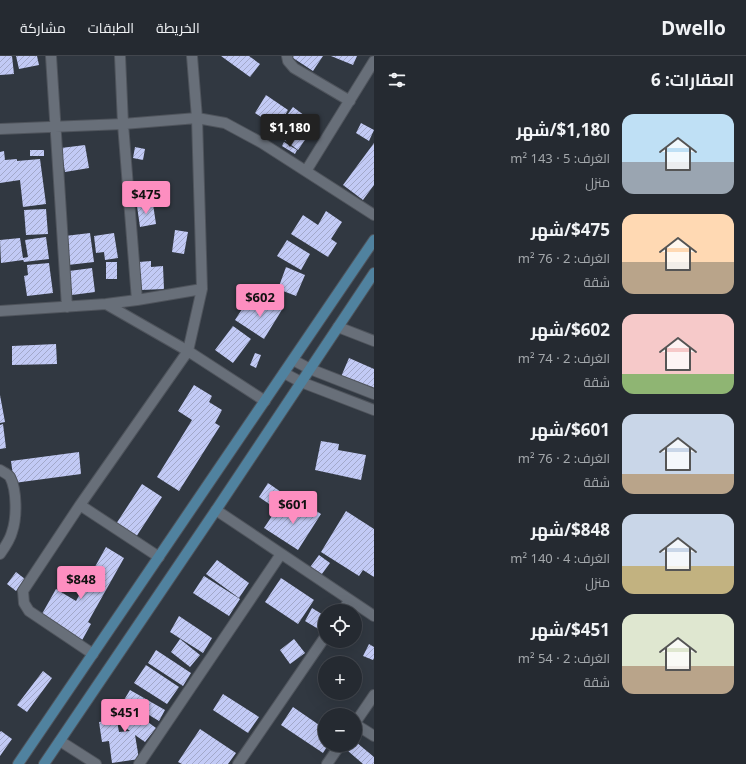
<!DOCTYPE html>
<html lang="ar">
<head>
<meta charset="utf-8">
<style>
	body { margin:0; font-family:"Noto Sans",Cairo,sans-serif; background:#31363d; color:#f1f3f6; direction:rtl; height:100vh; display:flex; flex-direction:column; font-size:15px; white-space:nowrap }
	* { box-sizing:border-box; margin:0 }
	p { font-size:13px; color:#a3a7ab }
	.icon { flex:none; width:22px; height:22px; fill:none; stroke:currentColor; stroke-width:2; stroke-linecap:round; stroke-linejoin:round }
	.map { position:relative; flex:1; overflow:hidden; direction:ltr }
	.side { display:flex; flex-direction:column; background:#252a31; width:372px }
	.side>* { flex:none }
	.fabs { position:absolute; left:318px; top:548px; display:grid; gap:8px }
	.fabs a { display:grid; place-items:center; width:44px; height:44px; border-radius:50%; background:#252a31; box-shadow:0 4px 16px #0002,0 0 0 1px #42464d; font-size:20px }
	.price { position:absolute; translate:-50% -34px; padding:0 9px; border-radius:4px; background:#fd8ec0; color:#111; font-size:13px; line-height:26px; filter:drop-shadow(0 1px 2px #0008) }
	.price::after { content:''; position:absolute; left:50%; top:24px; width:12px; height:9px; margin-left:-6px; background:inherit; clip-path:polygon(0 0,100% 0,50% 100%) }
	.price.active { background:#222; color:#fff }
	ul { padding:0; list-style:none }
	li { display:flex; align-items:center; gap:12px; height:100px; padding:0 12px }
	li span { display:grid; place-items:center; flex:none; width:112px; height:80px; border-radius:12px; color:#555 }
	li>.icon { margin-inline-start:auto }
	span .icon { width:48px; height:48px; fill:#fffc; stroke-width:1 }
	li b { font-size:17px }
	h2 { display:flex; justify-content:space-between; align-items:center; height:48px; padding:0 12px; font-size:17px }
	header { display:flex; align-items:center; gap:24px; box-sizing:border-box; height:56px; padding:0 20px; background:#252a31; border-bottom:1px solid #42464d }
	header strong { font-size:19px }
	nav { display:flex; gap:22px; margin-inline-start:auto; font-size:14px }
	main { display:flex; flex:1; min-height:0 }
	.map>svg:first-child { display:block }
	.building { fill:url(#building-hatch); fill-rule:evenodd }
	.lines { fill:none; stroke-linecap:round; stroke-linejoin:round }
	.street-casing { stroke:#4f545c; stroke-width:12 }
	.secondary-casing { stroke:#4f545c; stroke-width:12 }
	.street { stroke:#686f79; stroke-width:10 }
	.secondary { stroke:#50829f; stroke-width:10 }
</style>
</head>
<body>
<header>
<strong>Dwello</strong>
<nav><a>الخريطة</a><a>الطبقات</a><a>مشاركة</a></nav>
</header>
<main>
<section class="side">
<h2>العقارات: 6<svg class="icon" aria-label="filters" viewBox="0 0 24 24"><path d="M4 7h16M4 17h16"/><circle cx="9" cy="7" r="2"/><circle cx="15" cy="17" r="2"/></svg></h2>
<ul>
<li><span style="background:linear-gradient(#bfe0f5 60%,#9aa5b1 0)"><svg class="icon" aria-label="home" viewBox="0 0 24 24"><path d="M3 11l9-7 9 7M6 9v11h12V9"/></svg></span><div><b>$1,180/شهر</b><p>الغرف: 5 · 143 m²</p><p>منزل</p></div></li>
<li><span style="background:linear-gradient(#ffd9b3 60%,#b9a48a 0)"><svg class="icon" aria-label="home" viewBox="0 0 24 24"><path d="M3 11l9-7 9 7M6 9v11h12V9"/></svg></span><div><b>$475/شهر</b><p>الغرف: 2 · 76 m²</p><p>شقة</p></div></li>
<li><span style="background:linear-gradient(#f6c9c9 75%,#8fb573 0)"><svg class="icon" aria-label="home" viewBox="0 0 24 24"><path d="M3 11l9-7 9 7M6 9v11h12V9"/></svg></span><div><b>$602/شهر</b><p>الغرف: 2 · 74 m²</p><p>شقة</p></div></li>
<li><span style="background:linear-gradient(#c9d6e8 75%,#b9a48a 0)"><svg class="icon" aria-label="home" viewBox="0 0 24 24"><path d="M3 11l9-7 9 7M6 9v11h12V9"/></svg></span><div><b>$601/شهر</b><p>الغرف: 2 · 76 m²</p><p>شقة</p></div></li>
<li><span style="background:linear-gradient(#c9d6e8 65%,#c2b280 0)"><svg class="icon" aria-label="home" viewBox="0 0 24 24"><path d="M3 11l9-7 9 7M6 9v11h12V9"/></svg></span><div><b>$848/شهر</b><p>الغرف: 4 · 140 m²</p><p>منزل</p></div></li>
<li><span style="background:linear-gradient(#dfe7d0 65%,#b9a48a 0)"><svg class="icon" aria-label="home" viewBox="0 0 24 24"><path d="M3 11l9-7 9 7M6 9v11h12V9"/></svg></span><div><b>$451/شهر</b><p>الغرف: 2 · 54 m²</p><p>شقة</p></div></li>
</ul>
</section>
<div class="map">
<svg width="374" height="708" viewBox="0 0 374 708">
	<defs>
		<pattern id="building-hatch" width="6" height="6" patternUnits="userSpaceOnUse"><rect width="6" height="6" fill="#c2caf5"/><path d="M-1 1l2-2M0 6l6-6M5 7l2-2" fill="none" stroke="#a2a8c9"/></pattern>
	</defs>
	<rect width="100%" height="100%" fill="#313841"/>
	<!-- building -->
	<path class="building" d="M 0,0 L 12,0 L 14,18 L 0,19 Z
		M 16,0 L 37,0 L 39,9 L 19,13 Z
		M 221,0 L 249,0 L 260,8 L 250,21 Z
		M 290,0 L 323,0 L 313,15 Z
		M 331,0 L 357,0 L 353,9 Z
		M 266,39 L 288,54 L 279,70 L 293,51 L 316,68 L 298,94 L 283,83 L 287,78 L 255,57 Z
		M 361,67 L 374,74 L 369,85 L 356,77 Z
		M 284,86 L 297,94 L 295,98 L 282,90 Z
		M 374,87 L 374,129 L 363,144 L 343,129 Z
		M 85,89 L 89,112 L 65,116 L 61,92 Z
		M 135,91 L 145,93 L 143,104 L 133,102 Z
		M 30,94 L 44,94 L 44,100 L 30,100 Z
		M 4,95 L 5,104 L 17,103 L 17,105 L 40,103 L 46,148 L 23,151 L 20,124 L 0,127 L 0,96 Z
		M 153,148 L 156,168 L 140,171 L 137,150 Z
		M 46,153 L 48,178 L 26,179 L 24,154 Z
		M 326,155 L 342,166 L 331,183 L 337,187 L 328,201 L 291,178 L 303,159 L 318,169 Z
		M 175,174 L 188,176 L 184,198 L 172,196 Z
		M 90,177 L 94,206 L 68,209 L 65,180 Z
		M 114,177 L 118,202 L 105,204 L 104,196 L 96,197 L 94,180 Z
		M 46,181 L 49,203 L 24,206 L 23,204 L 1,207 L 0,184 L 20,182 L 23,202 L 28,201 L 25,184 Z
		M 287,184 L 310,198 L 301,214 L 277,200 Z
		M 151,205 L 151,211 L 163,210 L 164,233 L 141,234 L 139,206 Z
		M 106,206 L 117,206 L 117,223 L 106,223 Z
		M 49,207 L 53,237 L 27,240 L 24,220 L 28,219 L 27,209 Z
		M 286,211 L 305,219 L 296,240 L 278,233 Z
		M 92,212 L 95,236 L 72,239 L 69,215 Z
		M 268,243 L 283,252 L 264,283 L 235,264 L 246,247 L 260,256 Z
		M 233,270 L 251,283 L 233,307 L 215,294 Z
		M 56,288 L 57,308 L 12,309 L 12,290 Z
		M 255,297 L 261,299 L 256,312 L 250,309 Z
		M 349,302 L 374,313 L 374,338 L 340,323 Z
		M 194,329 L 212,340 L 209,346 L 222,354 L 215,367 L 220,370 L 179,435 L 157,421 L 192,364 L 178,355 Z
		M 0,339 L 5,366 L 0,367 Z
		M 3,368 L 6,392 L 0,393 L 0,369 Z
		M 321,385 L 339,388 L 338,394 L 366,399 L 361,424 L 315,414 Z
		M 79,396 L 81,418 L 14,427 L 11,405 Z
		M 268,427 L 284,438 L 275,452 L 259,441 Z
		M 142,428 L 162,441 L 136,481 L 116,468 Z
		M 304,447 L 321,458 L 298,494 L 264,472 L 278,451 L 295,462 Z
		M 346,455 L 374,473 L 374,521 L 363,514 L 359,520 L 321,496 Z
		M 106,491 L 124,502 L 88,566 L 91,568 L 80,588 L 38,565 L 56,533 L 76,545 Z
		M 319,499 L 330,507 L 319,522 L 308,514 Z
		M 217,504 L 249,527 L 239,542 L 206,518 Z
		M 16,516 L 25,523 L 16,535 L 7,528 Z
		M 204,520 L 240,543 L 229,560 L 193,537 Z
		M 281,522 L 314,544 L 298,568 L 265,546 Z
		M 312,552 L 325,560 L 325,565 L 320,574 L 305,565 Z
		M 179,560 L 212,582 L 203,597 L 170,576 Z
		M 180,583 L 200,599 L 190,611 L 171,596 Z
		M 294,583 L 305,597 L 290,608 L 280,594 Z
		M 369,588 L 374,591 L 374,602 L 373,604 L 363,600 Z
		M 156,594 L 191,617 L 183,630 L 148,607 Z
		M 146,609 L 179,631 L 167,648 L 134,627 Z
		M 43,615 L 52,622 L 27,656 L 17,649 Z
		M 130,634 L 165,654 L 159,665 L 124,644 Z
		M 223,638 L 259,661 L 248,677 L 213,654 Z
		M 121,646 L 156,672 L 145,686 L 135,679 L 139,703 L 112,707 L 109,685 L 102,686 L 99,666 L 115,664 L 110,660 ZM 117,665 L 130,675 L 119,676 Z
		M 293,651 L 325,673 L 325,689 L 328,689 L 323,697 L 281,669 Z
		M 200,673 L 236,697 L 228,708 L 182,708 L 178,706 Z
		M 1,675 L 12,683 L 0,700 L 0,676 Z
		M 356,686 L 374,701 L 374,708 L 363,708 L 348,695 L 355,689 Z"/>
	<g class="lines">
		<!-- street casing -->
		<g class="street-casing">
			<path id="street" d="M 51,0 L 67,251
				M 120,0 L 123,68 L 137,244
				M 287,0 L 288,5 L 294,12 L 350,45
				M 0,73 L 123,68 L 197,62 L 225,67 L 262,87 L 374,159
				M 306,115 L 374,5
				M 106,248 L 188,295 L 265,345
				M 0,255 L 106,248 L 137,244 L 202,233
				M 338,271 L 374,285
				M 293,304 L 310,313 L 374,338
				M 284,317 L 301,326 L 374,354
				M 0,414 C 3,416 8,418 10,421 C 17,434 17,462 12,476 C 10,484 5,491 0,498
				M 80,449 L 159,501
				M 216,454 L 374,560
				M 342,555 L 350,544
				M 93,598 L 29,555 L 24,547 L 23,535 L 80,449 L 188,295 L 202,233 L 197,62 L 192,0
				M 355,667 L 374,639
				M 355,668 L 374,680
				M 60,685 L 96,708
				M 139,708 L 281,498
				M 238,708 L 325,581
				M 327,708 L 340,689"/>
		</g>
		<!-- secondary casing -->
		<g class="secondary-casing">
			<path id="secondary" d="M 18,708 L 374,184
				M 44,708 L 216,454 L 374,217"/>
		</g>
		<!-- street -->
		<use href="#street" class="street"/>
		<!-- secondary -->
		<use href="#secondary" class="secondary"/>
	</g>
</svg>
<div class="fabs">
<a><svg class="icon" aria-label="locate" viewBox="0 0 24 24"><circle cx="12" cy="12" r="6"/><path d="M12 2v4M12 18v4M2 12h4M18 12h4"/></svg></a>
<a>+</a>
<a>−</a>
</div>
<b class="price active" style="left:290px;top:92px">$1,180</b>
<b class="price" style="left:146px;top:159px">$475</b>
<b class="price" style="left:260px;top:262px">$602</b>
<b class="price" style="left:293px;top:469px">$601</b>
<b class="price" style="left:81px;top:544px">$848</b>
<b class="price" style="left:125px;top:677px">$451</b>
</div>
</main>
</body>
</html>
